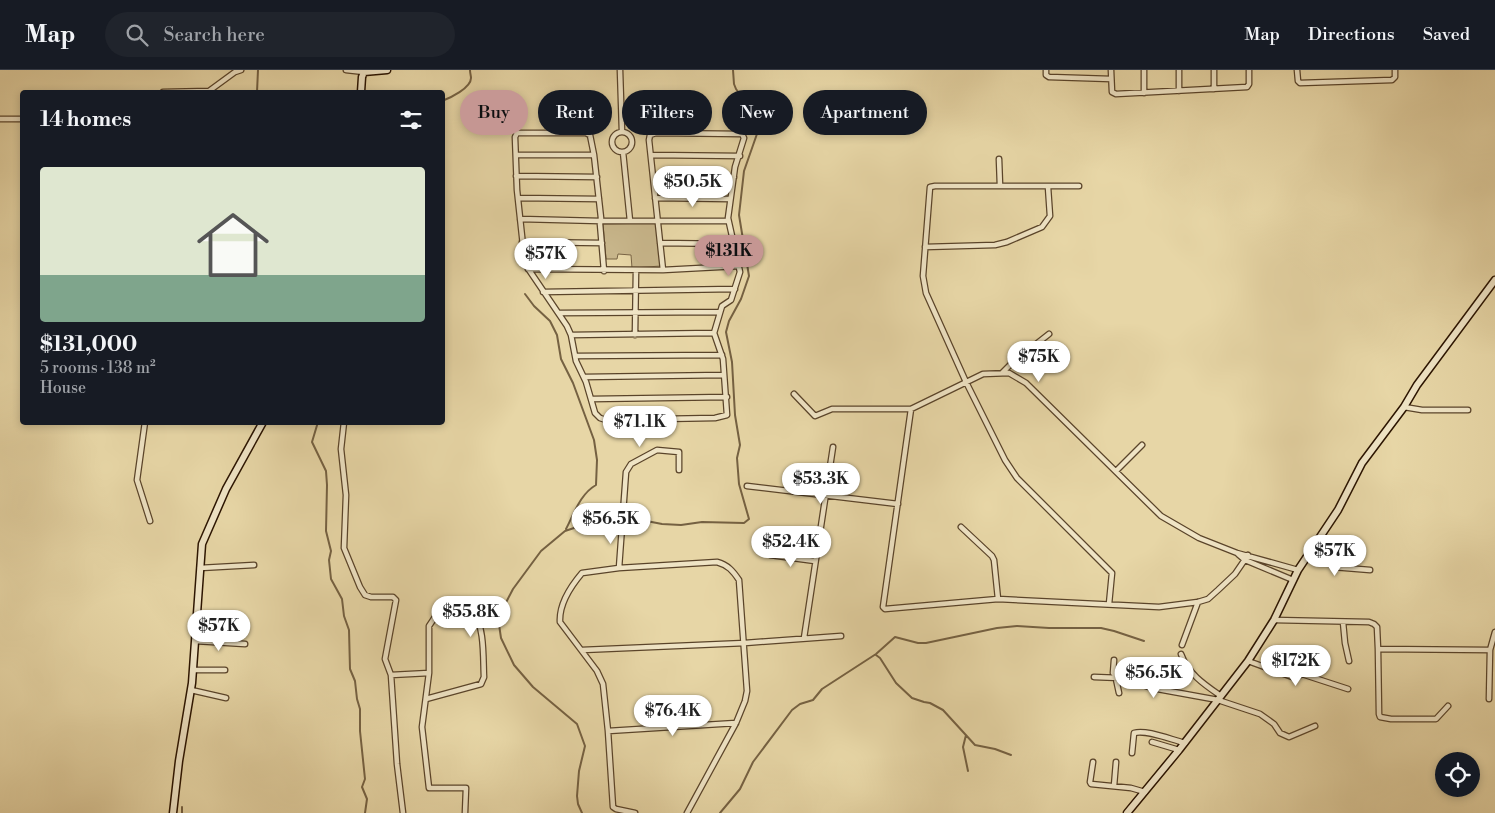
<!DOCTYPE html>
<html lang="en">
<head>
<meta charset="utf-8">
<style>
	body { margin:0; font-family:"Libre Bodoni",serif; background:#20242c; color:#f1f3f6; height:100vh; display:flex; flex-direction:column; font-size:19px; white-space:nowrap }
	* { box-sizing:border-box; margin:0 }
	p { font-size:16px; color:#9ea1a6 }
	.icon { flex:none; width:28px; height:28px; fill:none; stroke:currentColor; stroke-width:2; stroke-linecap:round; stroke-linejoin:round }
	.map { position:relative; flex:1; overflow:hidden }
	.panel { position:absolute; left:20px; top:20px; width:425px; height:335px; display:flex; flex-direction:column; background:#171b24; border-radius:5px; box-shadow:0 2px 8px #0003 }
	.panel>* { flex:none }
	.hud { position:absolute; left:460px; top:20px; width:475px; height:45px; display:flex; gap:10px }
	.buttons { position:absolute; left:1435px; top:682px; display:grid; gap:10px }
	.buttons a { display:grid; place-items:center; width:45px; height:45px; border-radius:50%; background:#171b24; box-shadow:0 2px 8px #0003; font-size:25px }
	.price { position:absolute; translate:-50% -42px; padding:0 11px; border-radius:18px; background:#fff; color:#222; font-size:16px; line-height:32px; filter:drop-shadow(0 1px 2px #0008) }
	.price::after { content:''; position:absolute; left:50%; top:30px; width:15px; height:11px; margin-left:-8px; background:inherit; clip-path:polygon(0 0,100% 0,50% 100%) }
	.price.current { background:#c59692; color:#111 }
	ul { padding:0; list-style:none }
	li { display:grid; align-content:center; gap:10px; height:265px; padding:0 20px }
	li span { display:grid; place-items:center; height:155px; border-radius:5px; color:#555 }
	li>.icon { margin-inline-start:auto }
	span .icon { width:90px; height:90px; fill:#fffc; stroke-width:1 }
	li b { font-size:21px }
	h2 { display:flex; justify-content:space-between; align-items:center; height:60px; padding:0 20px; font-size:21px }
	.tag { padding:0 18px; border-radius:22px; background:#171b24; box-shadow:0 2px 8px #0003; font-size:18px; line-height:45px }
	.tag.current { background:#c59692; color:#111 }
	header { display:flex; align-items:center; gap:30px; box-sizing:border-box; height:70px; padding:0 25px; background:#171b24; border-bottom:1px solid #363941 }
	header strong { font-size:24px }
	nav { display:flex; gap:28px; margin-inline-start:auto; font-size:18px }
	.search { width:350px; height:45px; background:#20242c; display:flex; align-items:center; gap:12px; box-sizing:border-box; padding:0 18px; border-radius:28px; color:#9ea1a6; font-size:19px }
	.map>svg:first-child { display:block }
	.green { fill:#c7b58a; stroke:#796445 }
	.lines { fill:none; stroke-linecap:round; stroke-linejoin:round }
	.stream { stroke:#756142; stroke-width:2 }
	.street-casing { stroke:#5a442a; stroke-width:7 }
	.secondary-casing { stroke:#2b1400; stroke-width:9 }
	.street { stroke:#efe4c5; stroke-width:4.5 }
	.secondary { stroke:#efe4c5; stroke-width:6 }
</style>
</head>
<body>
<header>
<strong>Map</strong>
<div class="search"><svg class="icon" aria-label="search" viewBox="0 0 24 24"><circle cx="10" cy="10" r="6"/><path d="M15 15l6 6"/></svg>Search here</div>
<nav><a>Map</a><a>Directions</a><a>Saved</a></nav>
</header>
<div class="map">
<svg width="1495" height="743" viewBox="0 0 1495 743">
	<rect width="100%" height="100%" fill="#e7d6a6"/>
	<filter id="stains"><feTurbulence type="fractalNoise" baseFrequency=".004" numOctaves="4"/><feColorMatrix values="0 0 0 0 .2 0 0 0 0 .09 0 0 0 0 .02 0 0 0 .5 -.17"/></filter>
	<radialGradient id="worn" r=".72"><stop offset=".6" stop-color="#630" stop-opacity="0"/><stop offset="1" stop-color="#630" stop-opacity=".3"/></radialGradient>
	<!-- green -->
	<path class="green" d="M 656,153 L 661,196 L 632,198 L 631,185 L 618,184 L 617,189 L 606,189 L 603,154 Z"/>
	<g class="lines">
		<!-- stream -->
		<path class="stream" d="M 257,22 L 258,0
			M 442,31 C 450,28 471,18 471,8 C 471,6 470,3 470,0
			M 525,224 L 534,236 L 550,251 L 557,265 L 561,289 L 573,313 L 594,370 L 597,390 L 596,415 C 580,424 574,444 566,459
			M 318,352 L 312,372 L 326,401 L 327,415 L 326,461 L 331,481 L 329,490 L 331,509 L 342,529 L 344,546 L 349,560 L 350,599 L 355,611 L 357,629 L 360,639 L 360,661 L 365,709 L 362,717 L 367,729 L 365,743
			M 876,585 L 880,588 L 896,613 L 912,628 L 924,632 L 930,633 L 943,640 L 975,675 L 995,679 L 1011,685
			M 966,665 L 963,677 L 968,701
			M 182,743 L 182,737
			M 582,743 L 578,734 L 577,726 L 579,701 L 585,676 L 577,654 L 533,617 L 514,595 L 501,568 L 498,548 L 513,519 L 541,481 L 565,461 L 586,454 L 604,453 L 626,447 L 662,454 L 681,455 L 702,452 L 744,453 L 749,449 L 739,414 L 737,388 L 740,375 L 735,345 L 732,292 L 726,262 L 729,251 L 741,229 L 749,206 L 739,145 L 744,101 L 758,61 L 760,51 L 756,41 L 745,31 L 736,19 L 734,14 L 733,0
			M 720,743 L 740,719 L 753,692 L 792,640 L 800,634 L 813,630 L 822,619 L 876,584 L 895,567 L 918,573 L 926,573 L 997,558 L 1017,556 L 1049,558 L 1101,558 L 1114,561 L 1144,571"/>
		<!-- street casing -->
		<g class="street-casing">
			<path id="street" d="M 346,0 L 364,2
				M 620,0 L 622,62
				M 1046,0 L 1046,5 L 1049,7 L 1111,9
				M 1111,0 L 1112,22 L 1116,24 L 1247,17 L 1249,14 L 1249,0
				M 1297,0 L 1298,11 L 1300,13 L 1392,10 L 1395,7 L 1395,0
				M 1214,19 L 1214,0
				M 1179,21 L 1179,0
				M 163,22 L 209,21 L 235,2 L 241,0
				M 1144,23 L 1144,0
				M 0,49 L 22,49
				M612 72a10 10 0 1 1 20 0a10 10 0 1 1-20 0Z
				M 623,82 L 630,151
				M 516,85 L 594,85
				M 651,85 L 740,86
				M 999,89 L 1000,116
				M 516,106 L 597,107
				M 653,107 L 734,107
				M 1079,116 L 935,116 L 930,117 L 923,206 L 926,223 L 966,312 L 1005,390 L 1017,408 L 1112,503 L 1109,534
				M 518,128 L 599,129
				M 655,128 L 730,129
				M 520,149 L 600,151 L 728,151
				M 522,172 L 602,173
				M 660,173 L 733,174
				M 925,177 L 995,175 L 1007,172 L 1042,157 L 1050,146 L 1048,117
				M 528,199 L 663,200 L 738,196
				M 604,201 L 600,154 L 601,148 L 594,85 L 590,65 L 586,63 L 517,63 L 515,67 L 517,120 L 525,194 L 567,256 L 571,265 L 576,291 L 586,312 L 595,343 L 600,348 L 606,350 L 715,348 L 727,345 L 723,289 L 714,263 L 722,236 L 731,230 L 740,202 L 728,148 L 735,97 L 744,68 L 742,64 L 656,63 L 650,65 L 649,70 L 663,200
				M 543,222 L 735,219
				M 559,243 L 720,242
				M 571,265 L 714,263
				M 635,265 L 636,200
				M 575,286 L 722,285
				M 1002,303 L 1012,293 L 1049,264
				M 584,307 L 724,305
				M 794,324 L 815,346 L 832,339 L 911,339 L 983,304 L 1009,303 L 1026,313 L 1161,446 L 1199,468 L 1237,483 L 1298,500
				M 592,329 L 727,327
				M 1404,337 L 1422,340 L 1468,340
				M 911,339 L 883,537 L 885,539 L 998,529 L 1159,537 L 1198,532 L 1208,529 L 1218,520 L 1235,504 L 1248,485
				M 145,352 L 137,410 L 150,451
				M 344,352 L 341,379 L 346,425 L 344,478 L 360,517 L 365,525 L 371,527 L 393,527 L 396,530 L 385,589 L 391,605 L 397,694 L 403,743
				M 1116,401 L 1142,375
				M 747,416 L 898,434
				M 961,457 L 992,486 L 994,490 L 998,529
				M 1238,484 L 1245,490 L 1293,510
				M 1308,484 L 1325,489 L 1333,497 L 1370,500
				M 770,485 L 815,491
				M 200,498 L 254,495
				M 619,498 L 626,402 L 631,394 L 657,380 L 679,382 L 679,400
				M 1274,550 L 1369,552 L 1374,554 L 1377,557 L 1378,579 L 1490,580
				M 1343,552 L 1345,573 L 1349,591
				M 804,568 L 833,377
				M 195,571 L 245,574
				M 1182,575 L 1198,532
				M 1378,579 L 1379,644 L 1380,647 L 1391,649 L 1436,649 L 1448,636
				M 582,580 L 745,573 L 841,566
				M 1181,584 C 1188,604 1205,615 1221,626
				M 1114,590 L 1113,603 L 1120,608
				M 1248,591 L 1295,608 L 1302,604 L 1348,619
				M 193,600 L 225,600
				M 391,605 L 429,603 L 422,657 L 429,718 L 466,718 L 465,743
				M 1094,607 L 1120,608 L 1152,618 L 1218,630 L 1260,644 L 1274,654 L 1280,663 L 1289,667 L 1315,656
				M 1116,609 L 1119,623
				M 1152,618 L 1152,599
				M 191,620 L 226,628
				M 426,629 L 481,614 L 484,607 C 483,592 485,553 473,545 L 435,547 L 429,556 L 429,603
				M 1489,629 L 1490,580 L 1495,562
				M 608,661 L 736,653
				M 1152,672 L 1179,680
				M 1132,683 L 1134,663 C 1146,659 1172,670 1185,673
				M 1093,692 L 1090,712 L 1091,714 L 1131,718 L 1145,722
				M 1114,716 L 1116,692
				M 635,743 L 616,739 L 613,737 L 608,661 L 603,614 L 597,601 L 560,552 C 559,535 571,516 582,503 L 619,498 L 717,492 C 728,495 733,501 739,510 L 747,621 L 745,631 L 736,653 L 687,743"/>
		</g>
		<!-- secondary casing -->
		<g class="secondary-casing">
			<path id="secondary" d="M 361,22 L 362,7 L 364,2 L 387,0
				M 173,743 L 179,691 L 192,613 L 202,474 L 226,419 L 263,352
				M 1127,743 L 1179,680 L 1248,591 L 1274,550 L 1298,500 L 1338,440 L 1362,393 L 1404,337 L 1417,315 L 1495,210"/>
		</g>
		<!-- street -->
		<use href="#street" class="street"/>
		<!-- secondary -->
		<use href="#secondary" class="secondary"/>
	</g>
	<rect width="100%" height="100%" filter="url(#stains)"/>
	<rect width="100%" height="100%" fill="url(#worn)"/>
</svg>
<div class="buttons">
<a><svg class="icon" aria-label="locate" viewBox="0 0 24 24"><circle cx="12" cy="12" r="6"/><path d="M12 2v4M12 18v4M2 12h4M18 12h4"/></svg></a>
</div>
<b class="price" style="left:693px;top:138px">$50.5K</b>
<b class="price current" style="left:729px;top:207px">$131K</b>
<b class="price" style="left:546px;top:210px">$57K</b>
<b class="price" style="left:1039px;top:313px">$75K</b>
<b class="price" style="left:640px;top:378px">$71.1K</b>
<b class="price" style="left:821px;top:435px">$53.3K</b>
<b class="price" style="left:611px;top:475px">$56.5K</b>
<b class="price" style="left:791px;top:498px">$52.4K</b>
<b class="price" style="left:1335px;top:507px">$57K</b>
<b class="price" style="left:471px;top:568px">$55.8K</b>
<b class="price" style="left:219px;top:582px">$57K</b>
<b class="price" style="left:1296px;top:617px">$172K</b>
<b class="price" style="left:1154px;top:629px">$56.5K</b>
<b class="price" style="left:673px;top:667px">$76.4K</b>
<div class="hud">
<a class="tag current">Buy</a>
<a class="tag">Rent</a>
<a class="tag">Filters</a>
<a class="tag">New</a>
<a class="tag">Apartment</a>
</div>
<section class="panel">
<h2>14 homes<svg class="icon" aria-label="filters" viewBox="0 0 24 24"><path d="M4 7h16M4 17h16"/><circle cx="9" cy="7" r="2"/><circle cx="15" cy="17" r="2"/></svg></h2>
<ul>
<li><span style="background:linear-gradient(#dfe7d0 70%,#7fa58c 0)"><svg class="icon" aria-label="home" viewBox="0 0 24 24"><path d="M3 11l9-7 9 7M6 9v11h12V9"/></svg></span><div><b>$131,000</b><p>5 rooms · 138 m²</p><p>House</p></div></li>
</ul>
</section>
</div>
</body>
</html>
